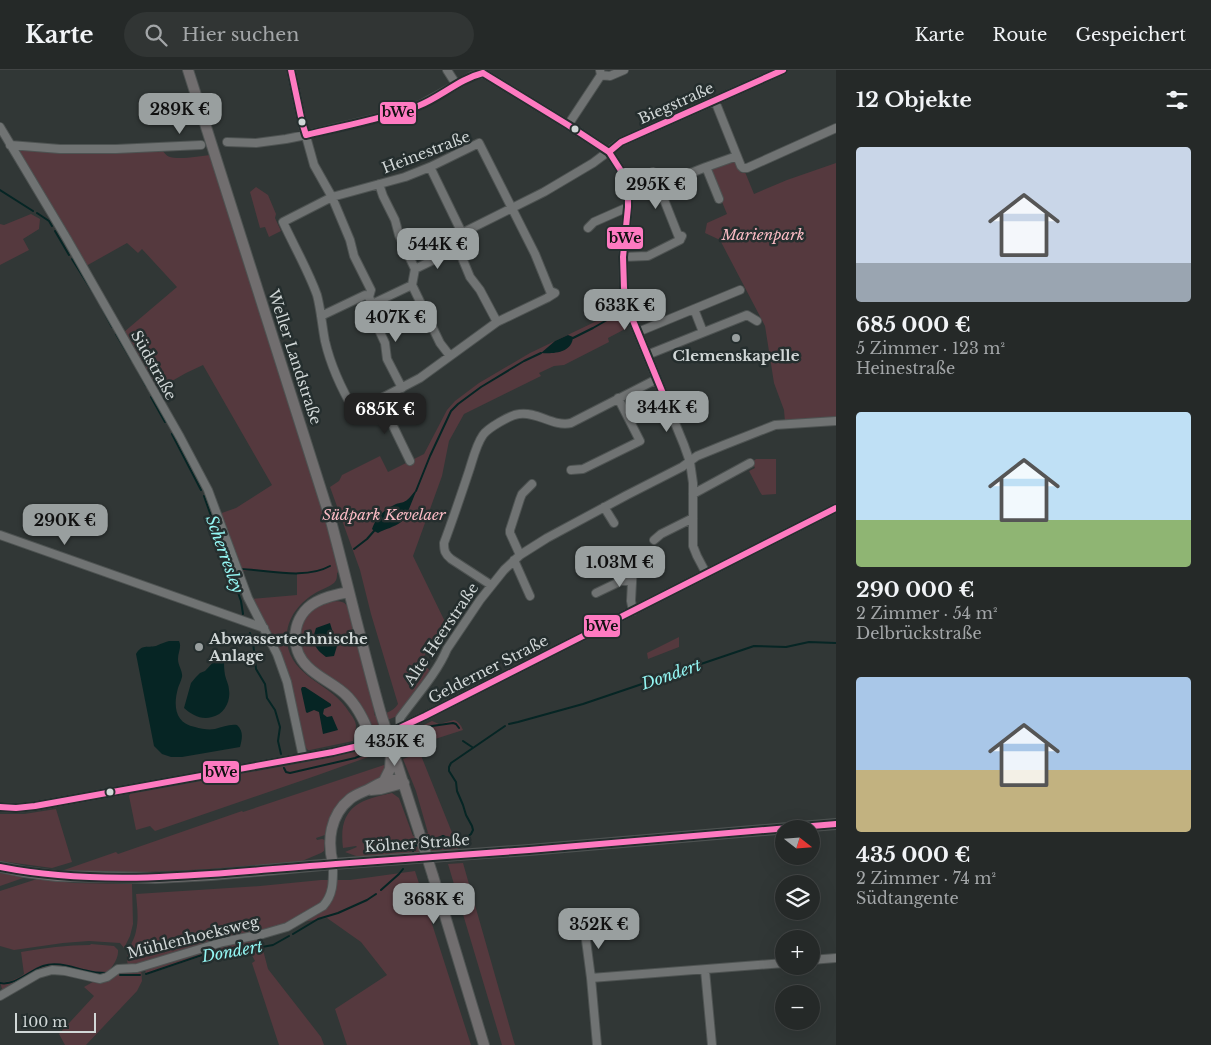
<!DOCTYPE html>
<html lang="de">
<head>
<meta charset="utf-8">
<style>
	body { margin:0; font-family:"Libre Baskerville",serif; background:#313534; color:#f1f3f6; height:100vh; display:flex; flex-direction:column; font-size:19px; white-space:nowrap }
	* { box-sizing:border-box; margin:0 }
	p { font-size:16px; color:#a3a6a8 }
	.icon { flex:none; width:28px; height:28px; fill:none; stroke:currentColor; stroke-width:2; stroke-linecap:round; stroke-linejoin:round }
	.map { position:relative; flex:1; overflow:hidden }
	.drawer { display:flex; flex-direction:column; background:#252928; width:375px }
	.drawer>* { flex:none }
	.needle { width:32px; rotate:107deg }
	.buttons { position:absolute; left:775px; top:750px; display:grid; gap:10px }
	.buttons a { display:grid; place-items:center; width:45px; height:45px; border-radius:50%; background:#252928; box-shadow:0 5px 20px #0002,0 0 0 1px #424545; font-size:25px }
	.scale { position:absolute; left:15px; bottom:12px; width:81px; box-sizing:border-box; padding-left:5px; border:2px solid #d1d7d7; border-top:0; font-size:14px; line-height:18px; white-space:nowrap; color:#d1d7d7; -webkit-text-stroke:4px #252e2e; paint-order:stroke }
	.price { position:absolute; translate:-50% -42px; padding:0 11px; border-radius:10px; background:#999f9f; color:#111; font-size:16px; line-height:32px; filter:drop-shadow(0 1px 2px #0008) }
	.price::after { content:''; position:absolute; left:50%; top:30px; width:15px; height:11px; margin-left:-8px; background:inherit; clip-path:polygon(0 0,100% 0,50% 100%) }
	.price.selected { background:#222; color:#fff }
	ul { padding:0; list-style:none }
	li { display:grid; align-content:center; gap:10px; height:265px; padding:0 20px }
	li span { display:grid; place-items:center; height:155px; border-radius:5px; color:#555 }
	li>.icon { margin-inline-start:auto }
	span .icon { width:90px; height:90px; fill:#fffc; stroke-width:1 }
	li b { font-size:21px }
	h2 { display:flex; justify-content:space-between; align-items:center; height:60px; padding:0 20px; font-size:21px }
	header { display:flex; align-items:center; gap:30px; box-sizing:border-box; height:70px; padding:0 25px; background:#252928; border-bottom:1px solid #424545 }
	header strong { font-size:24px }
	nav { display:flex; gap:28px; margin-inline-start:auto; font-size:18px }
	.search { width:350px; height:45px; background:#313534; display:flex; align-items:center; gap:12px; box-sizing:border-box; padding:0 18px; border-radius:28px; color:#a3a6a8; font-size:19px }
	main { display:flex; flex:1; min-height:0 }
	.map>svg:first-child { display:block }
	.green { fill:#55393e }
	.water { fill:#062524 }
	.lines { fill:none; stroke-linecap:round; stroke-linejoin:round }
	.stream { stroke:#062524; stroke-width:2 }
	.minor-casing { stroke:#4e5352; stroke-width:10 }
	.major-casing { stroke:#4e5352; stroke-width:12 }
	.minor { stroke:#707373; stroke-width:8 }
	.major { stroke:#716e6f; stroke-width:10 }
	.major-bridge-casing { stroke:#4e5352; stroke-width:12; stroke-linecap:butt }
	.major-bridge { stroke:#716e6f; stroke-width:10 }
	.bus-1-casing { stroke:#252e2e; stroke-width:10 }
	.bus-1 { stroke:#fe7ac1; stroke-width:6 }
	.bus-dot { fill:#d1d7d7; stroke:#252e2e; stroke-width:2 }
	.poi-dot { fill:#999f9f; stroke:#252e2e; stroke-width:2 }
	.labels { text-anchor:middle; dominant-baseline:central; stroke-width:5; stroke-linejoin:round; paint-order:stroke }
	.street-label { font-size:15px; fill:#d1d7d7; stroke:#252e2e }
	.park-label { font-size:15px; font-style:italic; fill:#fabbc4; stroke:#252e2e }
	.poi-label { font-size:15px; font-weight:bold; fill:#d1d7d7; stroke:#252e2e }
	.water-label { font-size:16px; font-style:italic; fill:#94f7f4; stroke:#252e2e }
	.line-badge { stroke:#252e2e; stroke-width:2 }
	.pale-badge-label { font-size:14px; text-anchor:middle; font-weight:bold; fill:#111 }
</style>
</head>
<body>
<header>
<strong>Karte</strong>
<div class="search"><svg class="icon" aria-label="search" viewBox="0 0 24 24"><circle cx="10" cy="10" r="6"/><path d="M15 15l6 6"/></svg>Hier suchen</div>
<nav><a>Karte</a><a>Route</a><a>Gespeichert</a></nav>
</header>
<main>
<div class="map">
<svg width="836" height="975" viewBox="0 0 836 975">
	<rect width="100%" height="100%" fill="#313736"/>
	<!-- green -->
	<path class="green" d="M 22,79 L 84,83 L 161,79 C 164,82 166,86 170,87 C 179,90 201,86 211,85 L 318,422 L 340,501 L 337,503 C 337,507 337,510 334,513 C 329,517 322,519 317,522 C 298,533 285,550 287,572 C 291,608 333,614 349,642 C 352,646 356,651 356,656 C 356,661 354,666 353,671 L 310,680 L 308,680 L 305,677 L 295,633 L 251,529 L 297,525 L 297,504 C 289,503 280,503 272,502 C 261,501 251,499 240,502 L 219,444 L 236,438 L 272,415 L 203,295 L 186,303 L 156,320 L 124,262 L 177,217 L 142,179 L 138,183 L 127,173 L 86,196 L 21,85 L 20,81 Z
		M 736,87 L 741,103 L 745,102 L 754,124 L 787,110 L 836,93 L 836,347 L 785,352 L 784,340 L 774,313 L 765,256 L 720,170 L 705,163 L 707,153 L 727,144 L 708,98 Z
		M 256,117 L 268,125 L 276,144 L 275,148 L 281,161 L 269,167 L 265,157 L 260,158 L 250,122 Z
		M 31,144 L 40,149 L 39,159 L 23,169 L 29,180 L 0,195 L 0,154 L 4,155 Z
		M 621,241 L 627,258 L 608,268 L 609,272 L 564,295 L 554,296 L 539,303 L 541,306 L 464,344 L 449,371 L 442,406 L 413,486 L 451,564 L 437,566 L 421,591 L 431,602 L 397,646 L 378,654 L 380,661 L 375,660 L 372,656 L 363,642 L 305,589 L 298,565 C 300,560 304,547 308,543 C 313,537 334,529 342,532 C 346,533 348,537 349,541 L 376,641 L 374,642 L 375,646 C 384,644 393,642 398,634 L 371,544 L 360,500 L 330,417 L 339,411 L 342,405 L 380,386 L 388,402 L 424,384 L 447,340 L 455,331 L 479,313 L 530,283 L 603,248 L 605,250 Z
		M 756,389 L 776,389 L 776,424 L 762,425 L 760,422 L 749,401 L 755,398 L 752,392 Z
		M 679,567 L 679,577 L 648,589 L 647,583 Z
		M 454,650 C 459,652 461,655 463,660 L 401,680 L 397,668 L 432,651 L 439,654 Z
		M 381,671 L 385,681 L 318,705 L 155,761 L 150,756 L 136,760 L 129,726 L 131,722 L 335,686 L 361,678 Z
		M 420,683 L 459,780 L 394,786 L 356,786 L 345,782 L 357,777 L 356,776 L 343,778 C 338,738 358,730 392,723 L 399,728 L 413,766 L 428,763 L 416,721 L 403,689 Z
		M 387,694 L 381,708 L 343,728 L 336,737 L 330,748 L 325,765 L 316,768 L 317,770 L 322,769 L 325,770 L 324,781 L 321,783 L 302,791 L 210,799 L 127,803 L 81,802 L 64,800 L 116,782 L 118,784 L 242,741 L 243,742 Z
		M 56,739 L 72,792 L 52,798 L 0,791 L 0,744 L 24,744 Z
		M 463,793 L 514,972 L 515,975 L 502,975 L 448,794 Z
		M 415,801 L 471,975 L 347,975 L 335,939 L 387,905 L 361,872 L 327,848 L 277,856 L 140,894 L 128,895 C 124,882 134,873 136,861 C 139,849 137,836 136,824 L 260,816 L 321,810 L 350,810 Z
		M 0,803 L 26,807 L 0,816 Z
		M 37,809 L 74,813 L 132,814 L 133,854 L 130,866 L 124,878 L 120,873 L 89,871 L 63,873 L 14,880 L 0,876 L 0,821 Z
		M 257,868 L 262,876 L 268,899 L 321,967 L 324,975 L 279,975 L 252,893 L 255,891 L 248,878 L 244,877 L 212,883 L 146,905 L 145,898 L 210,878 Z
		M 91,874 L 114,876 L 118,880 C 119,890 110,900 103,907 L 54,899 L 5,920 L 2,919 L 0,912 C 8,913 17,909 24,904 L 21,882 C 44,878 67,875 90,875 Z
		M 141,899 L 142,911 L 137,921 L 86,975 L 65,975 L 59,964 L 94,926 L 84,917 C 103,905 119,902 141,899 Z"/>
	<!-- water -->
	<path class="water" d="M 568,265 L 573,267 C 572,283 553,284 541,283 L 555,271 Z
		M 415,421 L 416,422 C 412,430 407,448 401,452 C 395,457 385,459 378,463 L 374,461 L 372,459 C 376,447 385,439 396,434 C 400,433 405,432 407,430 C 410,428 413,423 415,421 Z
		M 330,553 L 337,576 L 334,586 L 326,587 C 315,579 311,572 316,558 Z
		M 169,571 L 179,571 C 182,577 178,582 178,589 C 178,596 183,601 182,607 C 181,611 179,615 178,618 C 173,636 175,653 195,657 C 201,659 209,660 215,659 C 223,657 229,654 237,655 C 244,661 242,669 240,677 L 182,687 L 171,687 L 162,684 L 154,676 L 136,584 C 142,574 147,578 156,576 C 160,574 165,572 169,571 Z
		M 218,587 L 224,589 C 224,594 224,600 225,605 C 226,610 229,615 229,620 C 231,631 224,645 212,647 C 201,650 192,645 184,638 L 191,613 L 196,607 L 200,603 L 205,601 Z
		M 302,617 L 305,617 L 331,634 L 331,636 L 324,639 L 323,644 L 327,647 L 332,646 L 338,660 L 323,664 L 319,642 L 314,640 L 307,643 L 306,642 L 301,619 Z"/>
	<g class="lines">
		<!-- stream -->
		<path class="stream" d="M 0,120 L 33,141
			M 37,143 L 49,151 L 52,156
			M 55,161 L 69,185
			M 72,189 L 99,232
			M 102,238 L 112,257
			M 116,264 L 132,291
			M 573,268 L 593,258 L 621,242
			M 137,299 L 146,316
			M 151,327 L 165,352
			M 172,364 L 201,420
			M 416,421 L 430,386 L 451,341 L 458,334 L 481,317 L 524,291 L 541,283
			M 204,426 L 241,531 L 243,544
			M 354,479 L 367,469 L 374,461
			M 241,499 C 268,500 305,510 330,496
			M 250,563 L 253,572 L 256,599 L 265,614 L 267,628 L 275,640 L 280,657 L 278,671 L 281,684
			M 509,654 L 518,652 L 583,634 L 754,576 L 786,577 L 809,572 L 836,573
			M 397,670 L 418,658 L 453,653 L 456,654 L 459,658
			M 463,671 L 472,677
			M 284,698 L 286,702 L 290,703 L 355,688 L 385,676
			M 425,770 L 432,771 L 443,766 L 450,769 L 461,770 L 465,769 L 471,764 L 473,760 L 472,756 L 466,745 L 463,735 L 457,721 L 456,712 L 449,701 L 449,697 L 451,693 L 505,656
			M 413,781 L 418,772
			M 381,820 L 399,804 L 403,799
			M 293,864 L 318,849 L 338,843 L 367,830 L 376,824
			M 146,904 L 211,882 L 243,876 L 262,877 L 273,875 L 289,866
			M 120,905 L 140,905
			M 0,913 C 15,916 29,901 43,896 C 58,891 73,898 88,901 C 94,903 101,903 107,903"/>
		<!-- minor casing -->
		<g class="minor-casing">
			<path id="minor" d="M 291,0 L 302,52 L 314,95 L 332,127 L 350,170 L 354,186 L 371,220 L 369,227
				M 447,0 L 456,14
				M 483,3 L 568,55 L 609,82 L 625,107 L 628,125 L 628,137 L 623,187 L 624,218 L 627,236 L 684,375 L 690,392 L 693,413 L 693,476 L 697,486 L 706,503
				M 601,5 L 610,6 L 624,0
				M 715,31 L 741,96 L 743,98 L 747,98 L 836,58
				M 568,55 L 601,5 L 600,0
				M 0,57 L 67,169 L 180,367 L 208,420 L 248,528 L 277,584 L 287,612 L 303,687
				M 227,72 L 256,73 L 286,69 L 306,65 L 389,45 L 420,35 L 472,6 L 483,3
				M 479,73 L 535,184 L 550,221 L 555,223 L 547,228 L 497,252 L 420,308 L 355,342 C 342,320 331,297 325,271 C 322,256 321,240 317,225 C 308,200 294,176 283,152 L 332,127 L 405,107 L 430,97 Z
				M 10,75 L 60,79 L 116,79 L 201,75
				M 430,97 L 462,163
				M 653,102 L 680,170
				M 379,114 L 383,126 L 395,150 L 399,165 L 415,199
				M 658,116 L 706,97
				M 719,129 L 706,97 L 737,86
				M 588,158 L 594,152 L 628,137
				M 458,178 L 470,207 L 480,220 L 497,252
				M 623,187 L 648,186 L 680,170 L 682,166
				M 412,215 L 440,273 L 450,286
				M 369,227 L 372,234 L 412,215 L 415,199 L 458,178 L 460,165 L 462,163 L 544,122 L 593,93 L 621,72 L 783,0
				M 372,234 L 373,247 L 385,273 L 387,289 L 402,318
				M 694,239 L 703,262
				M 321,246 L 365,225 L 369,227
				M 638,262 L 740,220
				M 647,285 L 747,245 L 757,251
				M 380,329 L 410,391
				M 571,400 L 583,399 L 640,371 L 618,328
				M 693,424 L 750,393
				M 604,437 L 614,453
				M 0,465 L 264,558
				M 654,470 L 661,464 L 693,448
				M 520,485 L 510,463 L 510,460 L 520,429 L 522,424 L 532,414
				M 514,490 L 530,526
				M 633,493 L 631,531 L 633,541
				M 491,515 L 451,489 C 445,484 444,481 444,473 C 453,449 461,425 469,401 C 473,389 476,375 483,365 C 488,358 510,345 519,344 C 537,341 553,357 571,353 L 657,309
				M 596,523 L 621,511 L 632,511
				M 402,657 L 400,653 L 400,648 C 416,626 437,603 447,579 L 480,530 L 504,500 L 520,485 L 547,468 L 627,425 L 682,397 L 697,386 L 724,375 L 775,355 L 836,351
				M 0,737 L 16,738 L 35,736 L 333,682 L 354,677 L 372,671 L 425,646 L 836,438
				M 576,843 L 584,855 L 591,908
				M 811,890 L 836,888
				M 705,900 L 712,975
				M 0,926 L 38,904 L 52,900 L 65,901 L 100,909 L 107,907 L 118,899 L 137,898 L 223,872 L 263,864 L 287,857 L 323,836 C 334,824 333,810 333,794
				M 597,975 L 591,908 L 784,893"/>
		</g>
		<!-- major casing -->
		<g class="major-casing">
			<path id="major" d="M 188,0 L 331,451 C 348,515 363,580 381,644
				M 349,522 C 338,524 327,526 316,532 C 292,545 288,578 308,597 C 320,609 337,615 348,627 C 360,640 366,655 372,671
				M 391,675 L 419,762
				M 384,711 L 390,699 L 391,684
				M 371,720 L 381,719 L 403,713
				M 333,794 C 327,771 330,745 350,729 C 356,724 364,722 371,718 C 382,712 391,706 404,713
				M 0,797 L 25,802 L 57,806 L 155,808 L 211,805 L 333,794 L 529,780 L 836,754
				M 433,806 L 484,975"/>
		</g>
		<!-- minor -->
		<use href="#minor" class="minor"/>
		<!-- major -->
		<use href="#major" class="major"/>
		<!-- major-bridge casing -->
		<g class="major-bridge-casing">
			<path id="major-bridge" d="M 381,644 L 391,675
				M 419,762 L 433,806"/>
		</g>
		<!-- major-bridge -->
		<use href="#major-bridge" class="major-bridge"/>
		<!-- bus-1 casing -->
		<g class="bus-1-casing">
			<path id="bus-1" d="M 291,0 L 302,52 L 306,65
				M 483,3 L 568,55 L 609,82 L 625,107 L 628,125 L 628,137 L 623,187 L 624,218 L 627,236 L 664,326
				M 306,65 C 343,56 382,49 418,36 C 441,27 459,9 483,3
				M 609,82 L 621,72 L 783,0
				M 0,737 L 16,738 L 35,736 L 333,682 L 354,677 L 372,671 L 425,646 L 836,438
				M 0,797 C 111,819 224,802 336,794 C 400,789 465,785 529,780 C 632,772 734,763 836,754"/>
		</g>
		<!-- bus-1 -->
		<use href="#bus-1" class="bus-1"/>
	</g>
	<!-- markers -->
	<g class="bus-dot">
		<circle cx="302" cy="52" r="4.5"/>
		<circle cx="575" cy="59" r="4.5"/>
		<circle cx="110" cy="722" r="4.5"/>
	</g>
	<g class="poi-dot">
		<circle cx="736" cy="268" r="5"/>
		<circle cx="199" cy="577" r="5"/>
	</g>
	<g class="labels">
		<!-- street labels -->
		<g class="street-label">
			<text transform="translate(676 33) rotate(-24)">Biegstraße</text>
			<text transform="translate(426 82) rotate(-21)">Heinestraße</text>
			<text transform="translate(295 287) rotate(72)">Weller Landstraße</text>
			<text transform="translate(154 295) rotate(61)">Südstraße</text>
			<text transform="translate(441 564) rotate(-56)">Alte Heerstraße</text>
			<text transform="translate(488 599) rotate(-27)">Gelderner Straße</text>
			<text transform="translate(417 773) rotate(-4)">Kölner Straße</text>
			<text transform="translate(193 867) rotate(-14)">Mühlenhoeksweg</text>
		</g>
		<!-- park labels -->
		<g class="park-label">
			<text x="763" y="164">Marienpark</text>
			<text x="384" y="444">Südpark Kevelaer</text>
		</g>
		<!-- poi labels -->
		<g class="poi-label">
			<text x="736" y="285">Clemenskapelle</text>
			<text x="209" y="568" text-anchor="start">Abwassertechnische<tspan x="209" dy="17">Anlage</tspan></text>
		</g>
		<!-- water labels -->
		<g class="water-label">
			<text transform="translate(225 484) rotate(70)">Scherresley</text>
			<text transform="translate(671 604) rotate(-19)">Dondert</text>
			<text transform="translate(232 881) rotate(-10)">Dondert</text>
		</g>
	</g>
	<g class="line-badge">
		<rect x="379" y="31" width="38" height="24" rx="5" fill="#fe7ac1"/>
		<rect x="606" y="156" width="38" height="24" rx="5" fill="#fe7ac1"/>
		<rect x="583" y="544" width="38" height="24" rx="5" fill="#fe7ac1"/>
		<rect x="202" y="690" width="38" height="24" rx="5" fill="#fe7ac1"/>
	</g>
	<g class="pale-badge-label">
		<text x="398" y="47">bWe</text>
		<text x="625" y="173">bWe</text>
		<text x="602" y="561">bWe</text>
		<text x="221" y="707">bWe</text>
	</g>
</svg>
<div class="buttons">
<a><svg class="needle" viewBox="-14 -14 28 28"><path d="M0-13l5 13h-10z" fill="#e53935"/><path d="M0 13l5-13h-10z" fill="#a3a6a8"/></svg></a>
<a><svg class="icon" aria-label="layers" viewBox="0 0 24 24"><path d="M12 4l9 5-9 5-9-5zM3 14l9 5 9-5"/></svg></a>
<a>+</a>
<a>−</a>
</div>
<div class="scale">100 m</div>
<b class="price" style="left:180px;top:65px">289K €</b>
<b class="price" style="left:656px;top:140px">295K €</b>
<b class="price" style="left:438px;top:200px">544K €</b>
<b class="price" style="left:625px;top:261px">633K €</b>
<b class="price" style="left:396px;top:273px">407K €</b>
<b class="price" style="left:667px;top:363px">344K €</b>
<b class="price selected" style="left:385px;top:365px">685K €</b>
<b class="price" style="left:65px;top:476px">290K €</b>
<b class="price" style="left:620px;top:518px">1.03M €</b>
<b class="price" style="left:395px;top:697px">435K €</b>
<b class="price" style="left:434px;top:855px">368K €</b>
<b class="price" style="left:599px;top:880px">352K €</b>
</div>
<section class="drawer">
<h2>12 Objekte<svg class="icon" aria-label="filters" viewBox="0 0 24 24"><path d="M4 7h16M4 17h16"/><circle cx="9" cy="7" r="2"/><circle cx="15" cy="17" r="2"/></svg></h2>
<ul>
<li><span style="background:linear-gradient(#c9d6e8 75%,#9aa5b1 0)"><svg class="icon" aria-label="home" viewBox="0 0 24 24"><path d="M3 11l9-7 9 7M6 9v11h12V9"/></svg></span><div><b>685 000 €</b><p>5 Zimmer · 123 m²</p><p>Heinestraße</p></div></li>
<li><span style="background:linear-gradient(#bfe0f5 70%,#8fb573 0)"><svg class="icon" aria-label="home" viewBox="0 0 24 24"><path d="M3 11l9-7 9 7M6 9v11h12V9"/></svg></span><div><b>290 000 €</b><p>2 Zimmer · 54 m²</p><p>Delbrückstraße</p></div></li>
<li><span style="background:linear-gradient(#a9c7e8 60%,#c2b280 0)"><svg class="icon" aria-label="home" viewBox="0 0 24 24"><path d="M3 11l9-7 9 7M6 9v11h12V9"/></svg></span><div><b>435 000 €</b><p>2 Zimmer · 74 m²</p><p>Südtangente</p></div></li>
</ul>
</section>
</main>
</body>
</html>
